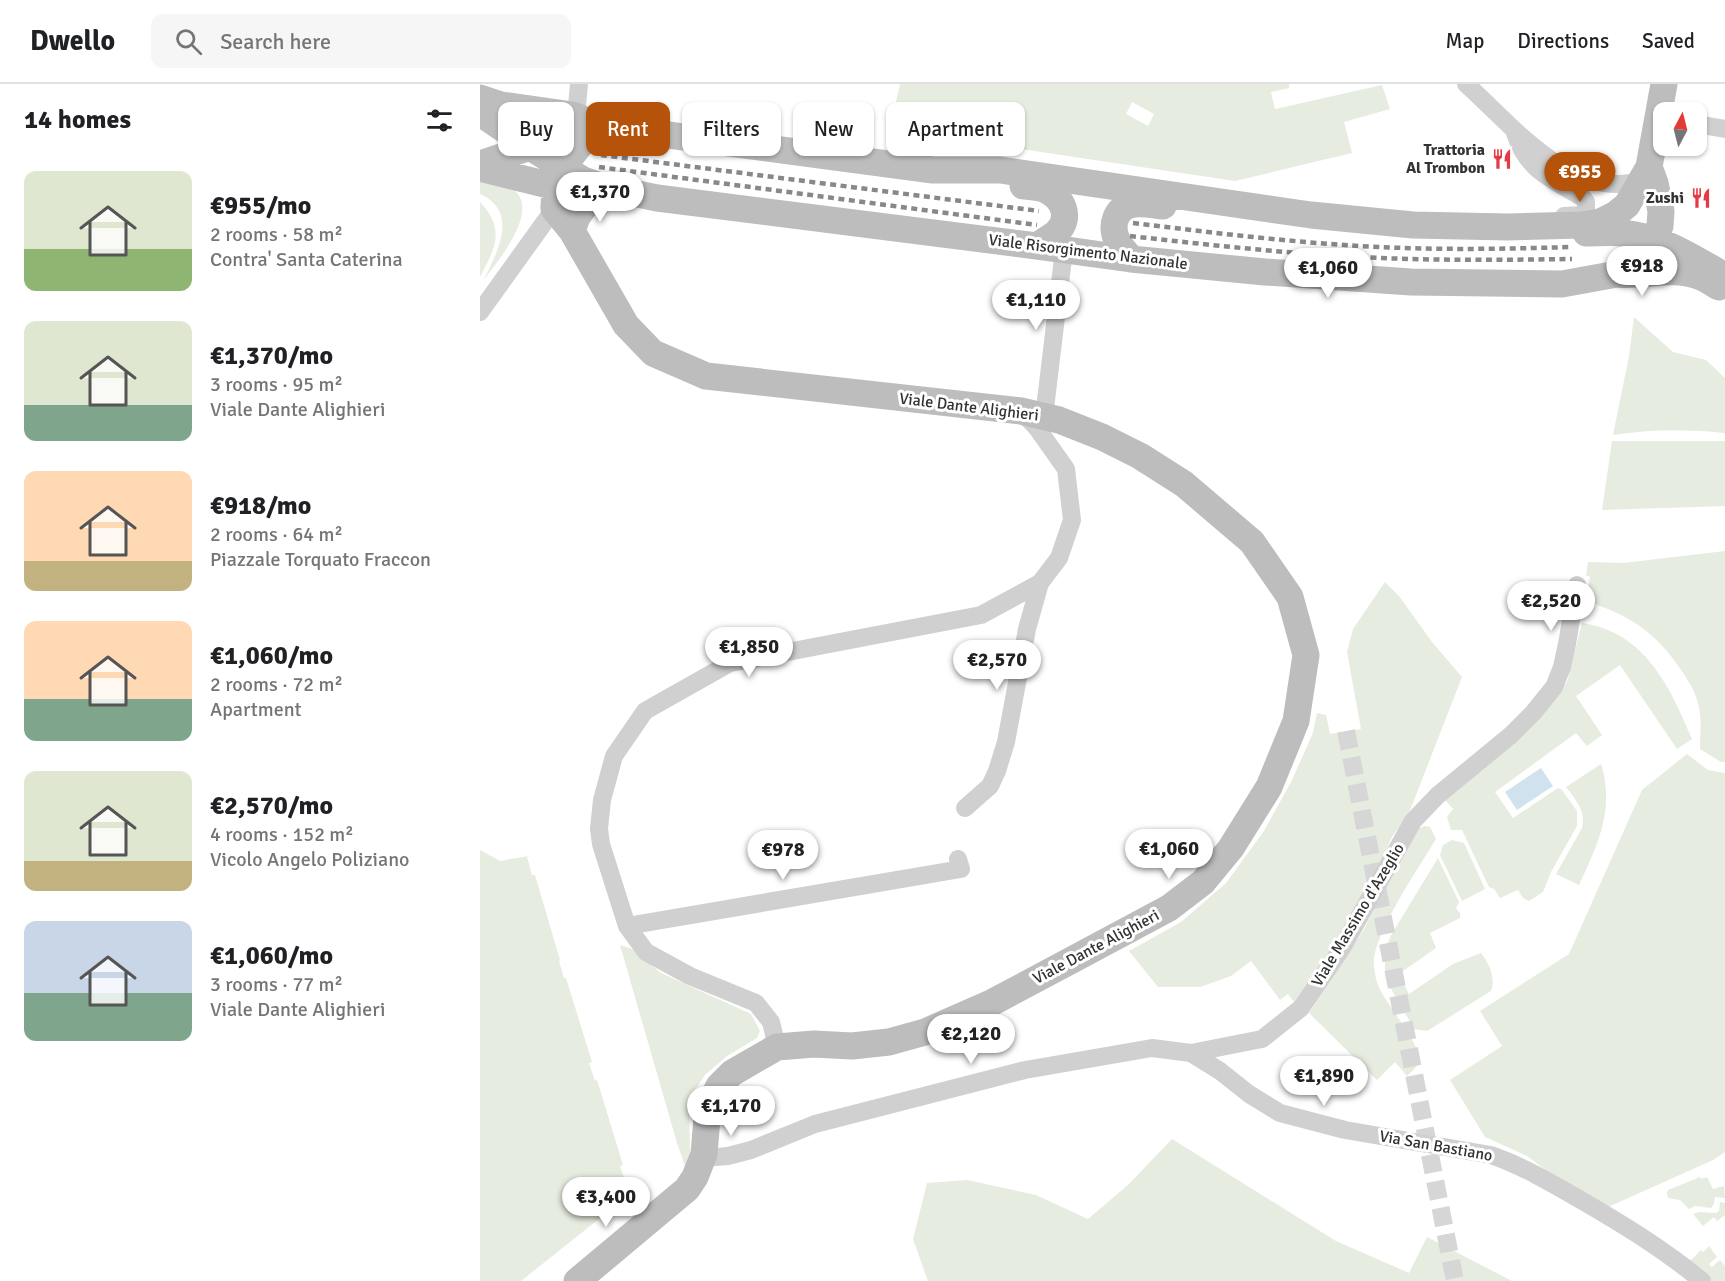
<!DOCTYPE html>
<html lang="en">
<head>
<meta charset="utf-8">
<style>
	body { margin:0; font-family:Signika,sans-serif; background:#f6f6f6; color:#202124; height:100vh; display:flex; flex-direction:column; font-size:22px; white-space:nowrap }
	* { box-sizing:border-box; margin:0 }
	p { font-size:20px; color:#757577 }
	.icon { flex:none; width:33px; height:33px; fill:none; stroke:currentColor; stroke-width:2; stroke-linecap:round; stroke-linejoin:round }
	.map { position:relative; flex:1; overflow:hidden }
	.side { display:flex; flex-direction:column; background:#fff; width:480px }
	.side>* { flex:none }
	.banner { position:absolute; left:18px; top:18px; width:570px; height:54px; display:flex; gap:12px }
	.needle { width:39px; rotate:7deg }
	.fabs { position:absolute; left:1173px; top:18px; display:grid; gap:12px }
	.fabs a { display:grid; place-items:center; width:54px; height:54px; border-radius:12px; background:#fff; box-shadow:0 2px 4px #0004; font-size:30px }
	.price { position:absolute; translate:-50% -51px; padding:0 14px; border-radius:21px; background:#fff; color:#222; font-size:20px; line-height:39px; filter:drop-shadow(0 2px 3px #0008) }
	.price::after { content:''; position:absolute; left:50%; top:36px; width:18px; height:14px; margin-left:-9px; background:inherit; clip-path:polygon(0 0,100% 0,50% 100%) }
	.price.selected { background:#b45309; color:#fff }
	ul { padding:0; list-style:none }
	li { display:flex; align-items:center; gap:18px; height:150px; padding:0 24px }
	li span { display:grid; place-items:center; flex:none; width:168px; height:120px; border-radius:12px; color:#555 }
	li>.icon { margin-inline-start:auto }
	span .icon { width:72px; height:72px; fill:#fffc; stroke-width:1 }
	li b { font-size:26px }
	h2 { display:flex; justify-content:space-between; align-items:center; height:72px; padding:0 24px; font-size:26px }
	.pill { padding:0 21px; border-radius:12px; background:#fff; box-shadow:0 2px 4px #0004; font-size:21px; line-height:54px }
	.pill.selected { background:#b45309; color:#fff }
	header { display:flex; align-items:center; gap:36px; box-sizing:border-box; height:84px; padding:0 30px; background:#fff; border-bottom:2px solid #e0e0e0 }
	header strong { font-size:28px }
	nav { display:flex; gap:33px; margin-inline-start:auto; font-size:21px }
	.search { width:420px; height:54px; background:#f6f6f6; display:flex; align-items:center; gap:15px; box-sizing:border-box; padding:0 21px; border-radius:12px; color:#757577; font-size:22px }
	main { display:flex; flex:1; min-height:0 }
	.map>svg:first-child { display:block }
	.green { fill:#e6ecdf; fill-rule:evenodd }
	.water { fill:#cfe2ee }
	.lines { fill:none; stroke-linecap:round; stroke-linejoin:round }
	.street-tunnel { stroke:#d6d6d6; stroke-width:18; stroke-dasharray:18 9; stroke-linecap:butt }
	.street { stroke:#d0d0d0; stroke-width:18 }
	.secondary { stroke:#bdbdbd; stroke-width:27 }
	.rail { stroke:#888; stroke-width:4.5; stroke-dasharray:6 4.5; stroke-linecap:butt }
	.labels { text-anchor:middle; dominant-baseline:central; stroke-width:6; stroke-linejoin:round; paint-order:stroke }
	.poi-label { font-size:16px; font-weight:bold; fill:#333; stroke:#fff; text-anchor:end }
	.street-label { font-size:16px; fill:#333; stroke:#fff }
</style>
</head>
<body>
<header>
<strong>Dwello</strong>
<div class="search"><svg class="icon" aria-label="search" viewBox="0 0 24 24"><circle cx="10" cy="10" r="6"/><path d="M15 15l6 6"/></svg>Search here</div>
<nav><a>Map</a><a>Directions</a><a>Saved</a></nav>
</header>
<main>
<section class="side">
<h2>14 homes<svg class="icon" aria-label="filters" viewBox="0 0 24 24"><path d="M4 7h16M4 17h16"/><circle cx="9" cy="7" r="2"/><circle cx="15" cy="17" r="2"/></svg></h2>
<ul>
<li><span style="background:linear-gradient(#dfe7d0 65%,#8fb573 0)"><svg class="icon" aria-label="home" viewBox="0 0 24 24"><path d="M3 11l9-7 9 7M6 9v11h12V9"/></svg></span><div><b>€955/mo</b><p>2 rooms · 58 m²</p><p>Contra' Santa Caterina</p></div></li>
<li><span style="background:linear-gradient(#dfe7d0 70%,#7fa58c 0)"><svg class="icon" aria-label="home" viewBox="0 0 24 24"><path d="M3 11l9-7 9 7M6 9v11h12V9"/></svg></span><div><b>€1,370/mo</b><p>3 rooms · 95 m²</p><p>Viale Dante Alighieri</p></div></li>
<li><span style="background:linear-gradient(#ffd9b3 75%,#c2b280 0)"><svg class="icon" aria-label="home" viewBox="0 0 24 24"><path d="M3 11l9-7 9 7M6 9v11h12V9"/></svg></span><div><b>€918/mo</b><p>2 rooms · 64 m²</p><p>Piazzale Torquato Fraccon</p></div></li>
<li><span style="background:linear-gradient(#ffd9b3 65%,#7fa58c 0)"><svg class="icon" aria-label="home" viewBox="0 0 24 24"><path d="M3 11l9-7 9 7M6 9v11h12V9"/></svg></span><div><b>€1,060/mo</b><p>2 rooms · 72 m²</p><p>Apartment</p></div></li>
<li><span style="background:linear-gradient(#dfe7d0 75%,#c2b280 0)"><svg class="icon" aria-label="home" viewBox="0 0 24 24"><path d="M3 11l9-7 9 7M6 9v11h12V9"/></svg></span><div><b>€2,570/mo</b><p>4 rooms · 152 m²</p><p>Vicolo Angelo Poliziano</p></div></li>
<li><span style="background:linear-gradient(#c9d6e8 60%,#7fa58c 0)"><svg class="icon" aria-label="home" viewBox="0 0 24 24"><path d="M3 11l9-7 9 7M6 9v11h12V9"/></svg></span><div><b>€1,060/mo</b><p>3 rooms · 77 m²</p><p>Viale Dante Alighieri</p></div></li>
</ul>
</section>
<div class="map">
<svg width="1245" height="1197" viewBox="0 0 1245 1197">
	<rect width="100%" height="100%" fill="#fff"/>
	<!-- green -->
	<path class="green" d="M 420,0 L 809,0 L 809,4 L 791,8 L 795,25 L 902,1 L 910,25 L 864,38 L 872,69 L 755,97 L 414,46 L 413,31 ZM 652,18 L 674,30 L 668,42 L 646,30 Z
		M 0,95 C 9,98 23,99 31,104 C 64,124 16,179 3,197 C 17,169 40,128 0,110 Z
		M 0,118 C 26,146 15,164 0,193 Z
		M 1154,233 L 1193,268 L 1226,276 L 1245,294 L 1245,349 C 1207,345 1170,345 1133,351 L 1149,272 Z
		M 1132,357 L 1245,357 L 1245,422 L 1122,426 Z
		M 1245,467 L 1245,678 L 1241,678 L 1220,665 C 1220,651 1222,632 1218,619 C 1215,607 1208,596 1201,586 C 1176,548 1149,531 1106,517 L 1110,493 L 1106,491 L 1108,478 L 1143,479 Z
		M 905,498 L 919,512 L 952,558 L 982,593 L 929,729 L 912,753 L 896,788 L 871,832 L 844,875 L 814,918 L 808,910 L 800,916 L 771,877 L 751,892 L 720,903 L 678,903 L 649,867 L 701,838 L 746,799 L 784,747 L 812,696 L 833,649 L 837,629 L 846,631 L 850,650 L 881,645 L 867,568 L 873,545 Z
		M 1102,539 C 1165,548 1190,603 1212,655 L 1197,665 L 1140,581 L 1096,612 L 1122,651 L 1107,662 L 1096,649 L 1015,708 L 1033,734 L 1078,704 L 1082,706 L 1097,727 L 1097,742 L 1071,788 L 1063,808 L 1049,817 L 1043,814 L 1038,806 L 1020,814 L 1014,805 L 1009,803 L 982,746 L 971,746 L 967,733 L 973,725 L 965,716 L 1069,621 L 1087,598 Z
		M 1207,670 L 1228,686 L 1245,689 L 1245,1068 L 1233,1076 L 1126,1124 L 1075,1093 L 1047,1072 L 1005,1053 L 970,996 L 1022,962 L 1000,927 L 1089,870 L 1162,706 Z
		M 1121,680 C 1135,725 1118,760 1099,801 L 1076,790 L 1102,744 C 1106,727 1096,716 1086,703 Z
		M 937,741 L 940,744 L 945,742 L 950,743 L 956,755 C 940,782 890,854 894,883 C 895,892 897,901 902,909 C 910,925 942,962 939,978 C 937,983 931,988 927,992 L 915,978 L 897,996 L 829,929 L 883,847 Z
		M 972,756 L 984,759 L 1005,805 L 982,817 L 960,771 L 963,761 Z
		M 0,766 L 20,777 L 49,772 L 47,773 L 52,791 L 55,791 L 80,876 L 79,877 L 84,894 L 86,894 L 112,978 L 109,979 L 115,997 L 117,996 L 143,1081 L 140,1082 L 146,1100 L 142,1099 L 139,1119 L 41,1197 L 0,1197 Z
		M 958,774 L 979,818 L 976,824 L 980,829 L 980,834 L 950,849 L 956,864 L 923,887 L 921,895 L 929,910 L 973,880 L 1001,869 C 1009,879 1016,894 1011,907 L 947,947 L 934,945 L 910,903 L 905,885 L 905,867 L 911,851 Z
		M 140,861 L 152,865 L 181,889 L 271,930 L 280,947 L 277,954 L 247,972 L 225,991 L 213,1009 L 209,1023 L 210,1068 L 205,1082 L 197,1059 Z
		M 692,1055 L 856,1157 L 929,1189 L 947,1153 L 1032,1197 L 448,1197 L 433,1155 L 447,1099 L 487,1096 L 556,1111 L 608,1135 L 648,1101 Z
		M 1220,1093 L 1221,1095 L 1227,1093 L 1233,1105 L 1244,1102 L 1245,1114 L 1235,1113 L 1234,1120 L 1231,1124 L 1215,1122 L 1209,1125 L 1200,1116 L 1188,1114 L 1187,1109 L 1188,1106 Z
		M 1240,1118 L 1245,1119 L 1245,1131 L 1237,1137 L 1234,1133 L 1223,1142 L 1213,1130 L 1219,1128 L 1236,1129 L 1239,1127 Z
		M 1229,1162 L 1237,1173 L 1229,1180 L 1232,1183 L 1240,1176 L 1245,1182 L 1245,1197 L 1230,1197 L 1208,1179 L 1221,1166 L 1223,1168 Z"/>
	<!-- water -->
	<path class="water" d="M 1061,684 L 1073,702 L 1037,726 L 1025,708 Z"/>
	<g class="lines">
		<!-- street-tunnel -->
		<path class="street-tunnel" d="M 866,647 L 975,1197"/>
		<!-- street -->
		<path class="street" d="M 986,0 C 1031,40 1093,119 1161,96
			M 96,33 L 99,0
			M 1216,40 L 1245,45
			M 1035,49 C 1047,87 1071,94 1103,114 L 1106,118 L 1106,129 L 1102,131 L 1084,132
			M 0,228 L 74,125
			M 564,333 L 584,166
			M 485,724 L 510,702 L 517,687 L 526,658 L 547,545 L 560,499
			M 147,842 L 481,785 L 478,775
			M 297,963 L 291,938 L 276,919 L 210,892 L 166,868 L 147,842 L 121,760 L 119,745 L 122,716 L 134,672 L 165,627 L 250,579 L 501,531 L 560,499 L 579,474 L 592,436 L 586,385 L 557,344 L 541,327
			M 711,969 L 740,987 L 769,1010 L 800,1029 L 865,1046 L 1011,1071 C 1045,1083 1075,1101 1106,1119 C 1147,1143 1186,1167 1222,1197
			M 224,1070 L 236,1073 L 248,1072 L 271,1066 L 335,1040 L 545,986 L 672,964 L 711,969 L 782,955 L 821,924 L 862,864 L 933,737 L 958,711 L 1031,651 L 1053,629 L 1074,603 L 1082,583 L 1087,560 L 1097,501"/>
		<!-- secondary -->
		<path class="secondary" d="M 0,14 L 21,21 L 93,31 L 120,42
			M 0,29 L 50,63 L 103,96 L 124,103 L 177,114 L 557,162 L 651,175 L 785,188 L 931,198 L 1082,200 L 1137,190 L 1171,163 L 1180,142 L 1181,127 L 1175,99 L 1169,83
			M 0,80 L 95,48 L 120,42 L 453,86 L 520,86 L 831,131 L 933,141 L 1028,143 L 1102,141 L 1120,138 L 1136,130 L 1147,121 L 1169,83 L 1184,0
			M 0,84 L 92,107
			M 543,102 C 550,103 560,103 566,106 C 583,114 592,134 577,148 C 572,153 563,157 557,162
			M 92,147 L 97,133 L 113,111
			M 1106,149 C 1118,149 1131,148 1143,149 C 1182,153 1212,173 1245,192
			M 651,175 C 647,169 640,163 637,156 C 630,141 636,122 654,120 C 663,119 674,121 683,122
			M 1137,190 C 1163,193 1192,182 1218,192 C 1225,194 1232,199 1239,203
			M 97,1197 L 207,1105 L 215,1093 L 224,1070 L 227,1034 L 231,1017 L 239,1002 L 252,989 L 297,963 L 334,960 L 372,962 L 409,958 L 445,948 L 513,918 L 590,877 L 689,824 L 723,798 L 751,764 L 789,703 L 816,637 L 826,571 L 810,513 L 772,458 L 704,400 L 660,372 L 622,353 L 579,336 L 541,327 L 226,292 L 173,269 L 146,241 L 92,147 L 74,125 C 73,90 95,63 120,42"/>
		<!-- rail -->
		<path class="rail" d="M 121,71 L 559,127
			M 119,83 L 557,141
			M 653,139 C 735,149 816,159 899,163 C 963,166 1027,165 1091,163
			M 650,152 C 721,160 792,168 864,172 C 940,177 1016,176 1092,175"/>
	</g>
	<!-- icons -->
	<defs>
		<g id="restaurant-bare" transform="scale(1.62)"><path d="M-5-6h1v4h1v-4h1v4h1v-4h1v5L-1.5 .5V6h-2V.5L-5-1ZM5-6V6H3V1.5H1.5Q1.5-4 5-6Z" fill="#e63946" stroke="#fff" stroke-width="2.5" paint-order="stroke"/></g>
	</defs>
	<g fill-rule="evenodd">
		<use href="#restaurant-bare" x="1022" y="75"/>
		<use href="#restaurant-bare" x="1221" y="114"/>
	</g>
	<g class="labels">
		<!-- poi labels -->
		<g class="poi-label">
			<text x="1005" y="66">Trattoria<tspan x="1005" dy="18">Al Trombon</tspan></text>
			<text x="1204" y="114">Zushi</text>
		</g>
		<!-- street labels -->
		<g class="street-label">
			<text transform="translate(608 168) rotate(7)">Viale Risorgimento Nazionale</text>
			<text transform="translate(489 323) rotate(7)">Viale Dante Alighieri</text>
			<text transform="translate(878 831) rotate(-59)">Viale Massimo d'Azeglio</text>
			<text transform="translate(616 863) rotate(-28)">Viale Dante Alighieri</text>
			<text transform="translate(956 1062) rotate(10)">Via San Bastiano</text>
		</g>
	</g>
</svg>
<div class="fabs">
<a><svg class="needle" viewBox="-14 -14 28 28"><path d="M0-13l5 13h-10z" fill="#e53935"/><path d="M0 13l5-13h-10z" fill="#757577"/></svg></a>
</div>
<b class="price selected" style="left:1100px;top:119px">€955</b>
<b class="price" style="left:120px;top:139px">€1,370</b>
<b class="price" style="left:1162px;top:213px">€918</b>
<b class="price" style="left:848px;top:215px">€1,060</b>
<b class="price" style="left:556px;top:247px">€1,110</b>
<b class="price" style="left:1071px;top:548px">€2,520</b>
<b class="price" style="left:269px;top:594px">€1,850</b>
<b class="price" style="left:517px;top:607px">€2,570</b>
<b class="price" style="left:689px;top:796px">€1,060</b>
<b class="price" style="left:303px;top:797px">€978</b>
<b class="price" style="left:491px;top:981px">€2,120</b>
<b class="price" style="left:844px;top:1023px">€1,890</b>
<b class="price" style="left:251px;top:1053px">€1,170</b>
<b class="price" style="left:126px;top:1144px">€3,400</b>
<div class="banner">
<a class="pill">Buy</a>
<a class="pill selected">Rent</a>
<a class="pill">Filters</a>
<a class="pill">New</a>
<a class="pill">Apartment</a>
</div>
</div>
</main>
</body>
</html>
